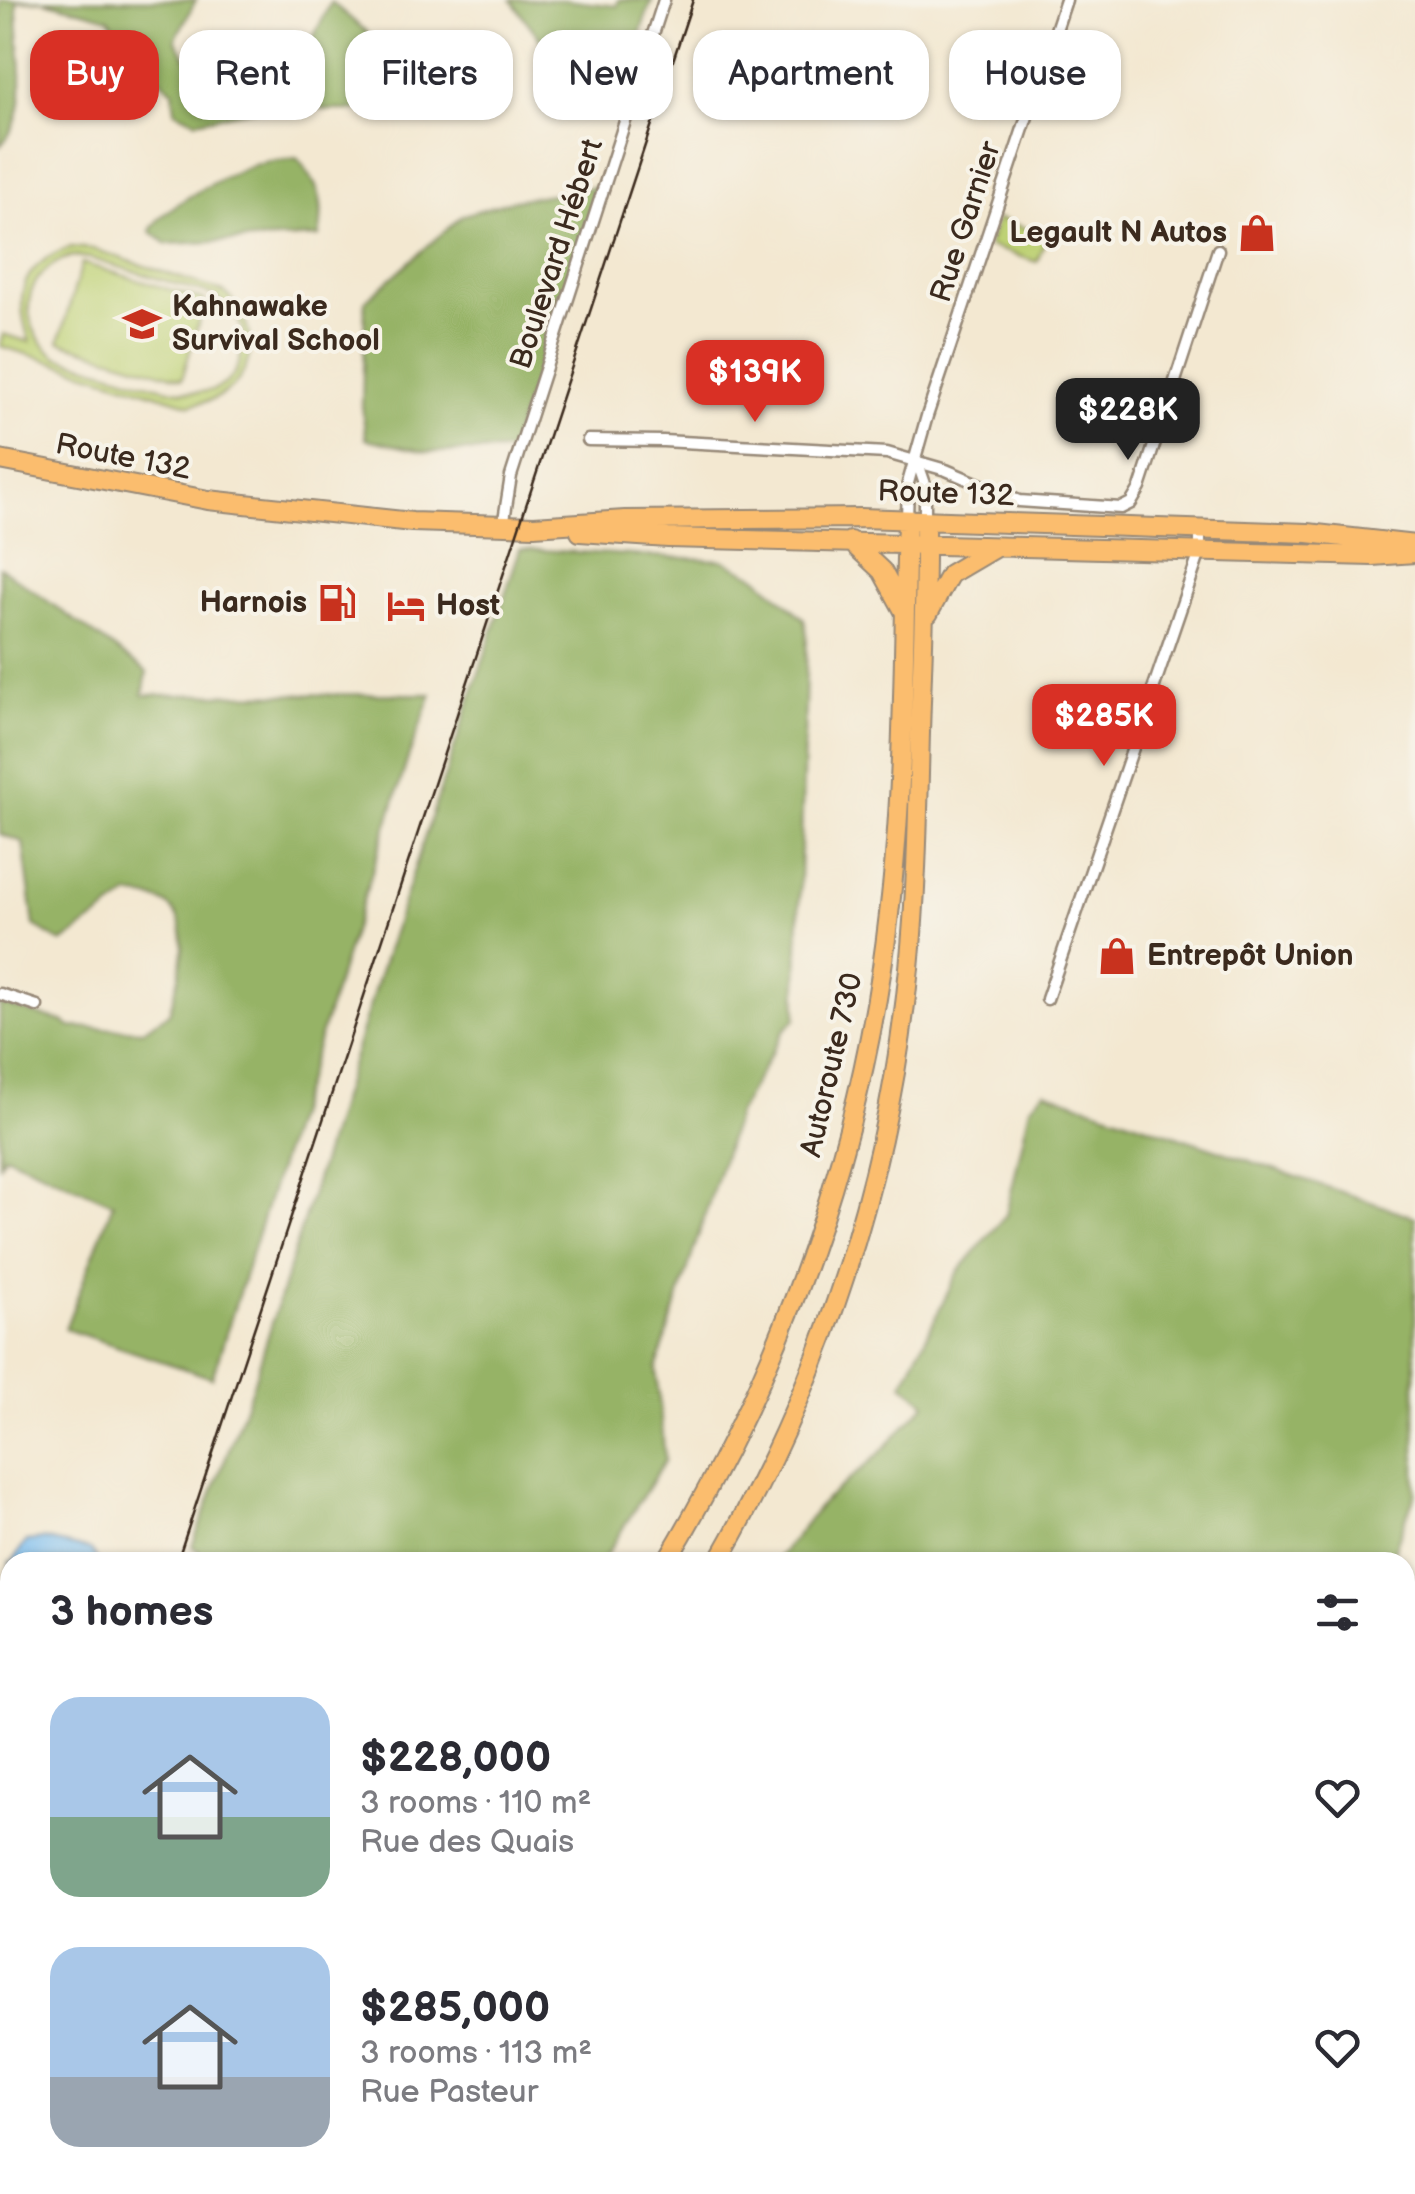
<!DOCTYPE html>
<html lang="en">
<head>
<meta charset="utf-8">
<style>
	body { margin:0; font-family:"Balsamiq Sans",sans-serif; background:#f2f2f3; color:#2b2b33; height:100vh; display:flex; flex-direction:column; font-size:38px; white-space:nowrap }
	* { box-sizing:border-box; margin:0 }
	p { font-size:32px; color:#7c7c81 }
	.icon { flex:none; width:55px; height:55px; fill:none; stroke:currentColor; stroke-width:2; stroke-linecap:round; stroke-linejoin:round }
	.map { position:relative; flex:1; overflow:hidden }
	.side { position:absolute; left:0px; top:1552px; width:1415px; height:642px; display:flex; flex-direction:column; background:#fff; border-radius:30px 30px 0 0; box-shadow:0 2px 8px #0004 }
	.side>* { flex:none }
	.top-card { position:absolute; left:30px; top:30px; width:1355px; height:90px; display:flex; gap:20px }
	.price { position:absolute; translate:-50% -85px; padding:0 22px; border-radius:20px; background:#d93025; color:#fff; font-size:32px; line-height:65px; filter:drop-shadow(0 2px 5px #0008) }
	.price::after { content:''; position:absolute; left:50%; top:60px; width:30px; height:22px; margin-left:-15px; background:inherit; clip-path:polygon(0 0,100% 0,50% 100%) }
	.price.on { background:#222; color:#fff }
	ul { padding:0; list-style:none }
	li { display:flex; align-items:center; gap:30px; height:250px; padding:0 50px }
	li span { display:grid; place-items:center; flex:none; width:280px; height:200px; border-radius:30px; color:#555 }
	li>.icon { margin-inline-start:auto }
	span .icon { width:120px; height:120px; fill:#fffc; stroke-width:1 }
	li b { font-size:42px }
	h2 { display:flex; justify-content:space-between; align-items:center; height:120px; padding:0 50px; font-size:42px }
	.chip { padding:0 35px; border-radius:30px; background:#fff; box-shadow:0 2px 8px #0004; font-size:35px; line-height:90px }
	.chip.on { background:#d93025; color:#fff }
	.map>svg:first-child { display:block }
	.green { fill:#bed174; stroke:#7c7e49; stroke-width:2.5; fill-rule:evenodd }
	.forest { fill:#96b366; stroke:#686e42; stroke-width:2.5 }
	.water { fill:#7abdf0; stroke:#5a7487; stroke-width:2.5 }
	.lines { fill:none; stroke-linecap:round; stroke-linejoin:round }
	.stream { stroke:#7abdf0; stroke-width:2.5 }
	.street-casing { stroke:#978978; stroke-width:15 }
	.highway-casing { stroke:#978978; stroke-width:22 }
	.street { stroke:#fff; stroke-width:10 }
	.highway { stroke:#fbbd6e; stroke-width:18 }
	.rail { stroke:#3b2a1e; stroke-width:2.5 }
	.labels { text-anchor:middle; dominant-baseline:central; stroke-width:8; stroke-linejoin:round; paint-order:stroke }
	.street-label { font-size:30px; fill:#3b2a1e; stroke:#f7f3e8 }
	.poi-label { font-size:30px; font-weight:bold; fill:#3b2a1e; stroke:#f7f3e8; text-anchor:start }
</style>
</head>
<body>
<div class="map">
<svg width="1415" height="2194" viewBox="0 0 1415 2194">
	<rect width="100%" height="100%" fill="#f7f3e8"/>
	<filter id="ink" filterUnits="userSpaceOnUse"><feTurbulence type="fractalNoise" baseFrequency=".01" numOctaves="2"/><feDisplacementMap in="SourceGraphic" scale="20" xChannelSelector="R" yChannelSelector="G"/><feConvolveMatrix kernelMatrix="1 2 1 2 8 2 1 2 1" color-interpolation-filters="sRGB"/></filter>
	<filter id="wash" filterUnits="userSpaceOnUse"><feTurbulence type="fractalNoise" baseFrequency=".0048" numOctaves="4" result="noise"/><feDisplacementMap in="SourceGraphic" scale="40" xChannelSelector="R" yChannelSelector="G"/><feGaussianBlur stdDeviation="2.25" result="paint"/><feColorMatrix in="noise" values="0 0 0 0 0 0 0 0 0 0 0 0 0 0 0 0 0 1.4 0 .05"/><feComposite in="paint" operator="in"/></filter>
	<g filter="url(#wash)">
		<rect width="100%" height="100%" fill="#f3e8d1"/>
		<!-- green -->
		<path class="green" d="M 997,219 L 1047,235 L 1037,262 L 988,246 Z
			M 71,247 L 93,249 L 224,292 C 259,322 261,377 214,399 C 207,402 198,403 191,405 L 0,346 L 3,334 L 30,342 C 13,294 21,265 71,247 ZM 72,256 L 89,258 L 213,295 C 230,305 246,323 243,345 C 235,413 175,391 132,379 C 107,371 82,364 57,357 C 15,326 20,272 72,256 Z
			M 82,263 L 205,300 L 182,379 L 59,342 Z"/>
		<!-- forest -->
		<path class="forest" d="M 0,0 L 196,0 L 175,40 L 194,69 L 225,71 L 302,60 L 331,2 L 376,40 L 383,98 L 359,110 L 326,110 L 296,101 L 196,121 L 175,111 L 173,90 L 137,62 L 109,18 L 42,0 L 17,1 C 15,47 36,110 0,146 Z
			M 511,0 L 562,0 L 617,6 L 618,0 L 652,0 L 610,116 L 581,93 L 574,66 L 544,44 Z
			M 297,158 C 319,185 326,201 319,237 L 167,244 L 150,231 C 161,207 230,173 257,164 C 269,160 284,160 297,158 Z
			M 603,186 L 509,451 L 426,452 L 366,439 L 362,406 L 365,301 L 463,215 L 514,200 Z
			M 520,549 L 722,560 L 757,577 L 804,619 L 807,636 L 796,1019 L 785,1029 L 737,1114 L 656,1369 L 665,1460 L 602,1562 L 211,1561 L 192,1546 L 251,1391 L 379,975 Z
			M 0,567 L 147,672 L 143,695 L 432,694 L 408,758 L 212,1378 L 65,1329 L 113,1203 L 5,1155 L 0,1164 L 0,1004 L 64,1022 L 70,1027 L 143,1030 L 169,1013 C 178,983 199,920 161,901 C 152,897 138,897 129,895 L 62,943 L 34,925 L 23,842 L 0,834 Z
			M 1044,1091 L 1415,1217 L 1415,1494 L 1390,1562 L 775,1562 L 822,1503 L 878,1455 L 926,1403 L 903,1384 L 958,1272 L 1006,1215 L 1030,1107 Z
			M 0,2118 L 10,2122 L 10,2185 L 138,2185 L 151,2193 L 0,2194 Z
			M 341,2185 L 540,2185 L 556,2194 L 333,2194 Z
			M 579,2185 L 1303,2185 L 1300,2194 L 595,2194 Z"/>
		<!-- water -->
		<path class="water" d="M 43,1539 L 91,1550 L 99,1562 L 10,1562 L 10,1605 C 0,1584 12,1558 27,1541 Z"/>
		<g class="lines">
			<!-- stream -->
			<path class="stream" d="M 523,2185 L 540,2194
				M 157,2194 L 163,2185"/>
		</g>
	</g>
	<g filter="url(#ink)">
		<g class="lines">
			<!-- street casing -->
			<g class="street-casing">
				<path id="street" d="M 588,440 L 663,441 L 887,453 L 946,470 L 1019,501 L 1121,508 L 1131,503 L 1140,488 L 1218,250
					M 917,461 L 925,484 L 925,521
					M 907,520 L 908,483 L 927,416 L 1066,0
					M 503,526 L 511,476 L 664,0
					M 0,994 L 37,1006
					M 1047,999 L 1200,552 L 1200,530
					M 1405,1755 L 1415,1726
					M 1405,2043 L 1415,2047"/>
			</g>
			<!-- highway casing -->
			<g class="highway-casing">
				<path id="highway" d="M 0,460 L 208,500 L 412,522 L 534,526 L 625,520 L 861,518 L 1308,533 L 1415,545
					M 580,532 L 668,538 L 1372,556 L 1415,553
					M 850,541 L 882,571 L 904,611
					M 928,614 L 950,574 L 996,547
					M 666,1562 C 784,1365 863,1144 889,914 C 905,783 903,652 907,520
					M 718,1562 C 822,1381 889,1176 909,968 C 917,890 918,811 920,733 C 922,662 926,592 925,521
					M 212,2194 L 218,2185
					M 268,2194 L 275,2185"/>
			</g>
			<!-- street -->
			<use href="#street" class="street"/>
			<!-- highway -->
			<use href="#highway" class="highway"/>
			<!-- rail -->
			<path class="rail" d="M 177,1562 L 693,0
				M 0,1782 L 10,1779
				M 0,1871 L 10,1876
				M 554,2185 L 570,2194"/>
		</g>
	</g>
	<!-- icons -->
	<defs>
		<g id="shop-bare" transform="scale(3)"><path d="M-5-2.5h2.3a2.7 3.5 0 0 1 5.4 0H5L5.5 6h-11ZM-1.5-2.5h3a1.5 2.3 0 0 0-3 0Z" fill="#c8321e" stroke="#f7f3e8" stroke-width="2.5" paint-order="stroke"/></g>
		<g id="school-bare" transform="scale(3)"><path d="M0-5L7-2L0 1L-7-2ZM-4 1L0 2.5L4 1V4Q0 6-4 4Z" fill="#c8321e" stroke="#f7f3e8" stroke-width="2.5" paint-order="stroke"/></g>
		<g id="fuel-bare" transform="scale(3)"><path d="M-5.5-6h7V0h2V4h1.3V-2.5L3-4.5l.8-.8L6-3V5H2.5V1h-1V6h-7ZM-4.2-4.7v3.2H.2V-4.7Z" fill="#c8321e" stroke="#f7f3e8" stroke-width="2.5" paint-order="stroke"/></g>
		<g id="hotel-bare" transform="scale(3)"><path d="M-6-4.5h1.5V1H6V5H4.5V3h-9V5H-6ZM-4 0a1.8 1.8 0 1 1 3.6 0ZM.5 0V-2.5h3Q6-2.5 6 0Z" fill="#c8321e" stroke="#f7f3e8" stroke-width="2.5" paint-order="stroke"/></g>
	</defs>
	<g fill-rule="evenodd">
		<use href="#shop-bare" x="1257" y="233"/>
		<use href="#school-bare" x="142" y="324"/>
		<use href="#fuel-bare" x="337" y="603"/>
		<use href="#hotel-bare" x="406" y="606"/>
		<use href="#shop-bare" x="1117" y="956"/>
	</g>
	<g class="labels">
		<!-- street labels -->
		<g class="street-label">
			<text transform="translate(966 222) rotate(-72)">Rue Garnier</text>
			<text transform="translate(557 254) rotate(-72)">Boulevard Hébert</text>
			<text transform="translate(123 457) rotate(11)">Route 132</text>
			<text transform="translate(946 494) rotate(2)">Route 132</text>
			<text transform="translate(832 1065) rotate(-77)">Autoroute 730</text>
		</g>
		<!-- poi labels -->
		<g class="poi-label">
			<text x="1227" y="233" text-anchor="end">Legault N Autos</text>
			<text x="172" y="307">Kahnawake<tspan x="172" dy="34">Survival School</tspan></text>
			<text x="307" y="603" text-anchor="end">Harnois</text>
			<text x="436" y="606">Host</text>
			<text x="1147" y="956">Entrepôt Union</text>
		</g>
	</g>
</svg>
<b class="price" style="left:755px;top:425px">$139K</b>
<b class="price on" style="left:1128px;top:463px">$228K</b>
<b class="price" style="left:1104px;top:769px">$285K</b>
<div class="top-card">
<a class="chip on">Buy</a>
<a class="chip">Rent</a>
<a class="chip">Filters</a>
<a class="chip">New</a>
<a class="chip">Apartment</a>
<a class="chip">House</a>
</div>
<section class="side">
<h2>3 homes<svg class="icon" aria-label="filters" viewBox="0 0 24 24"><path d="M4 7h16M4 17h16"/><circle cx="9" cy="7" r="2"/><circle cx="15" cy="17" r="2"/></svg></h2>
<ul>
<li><span style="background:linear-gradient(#a9c7e8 60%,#7fa58c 0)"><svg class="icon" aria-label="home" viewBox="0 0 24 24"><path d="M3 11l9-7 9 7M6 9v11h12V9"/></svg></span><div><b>$228,000</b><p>3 rooms · 110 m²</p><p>Rue des Quais</p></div><svg class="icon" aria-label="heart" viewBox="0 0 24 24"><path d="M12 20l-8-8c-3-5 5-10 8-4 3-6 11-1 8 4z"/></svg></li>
<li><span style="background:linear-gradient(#a9c7e8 65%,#9aa5b1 0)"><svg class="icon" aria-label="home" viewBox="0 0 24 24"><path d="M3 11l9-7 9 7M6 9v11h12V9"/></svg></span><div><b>$285,000</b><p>3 rooms · 113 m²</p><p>Rue Pasteur</p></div><svg class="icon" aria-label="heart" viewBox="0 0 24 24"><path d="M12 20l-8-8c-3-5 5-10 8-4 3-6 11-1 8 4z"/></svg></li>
</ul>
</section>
</div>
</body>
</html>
